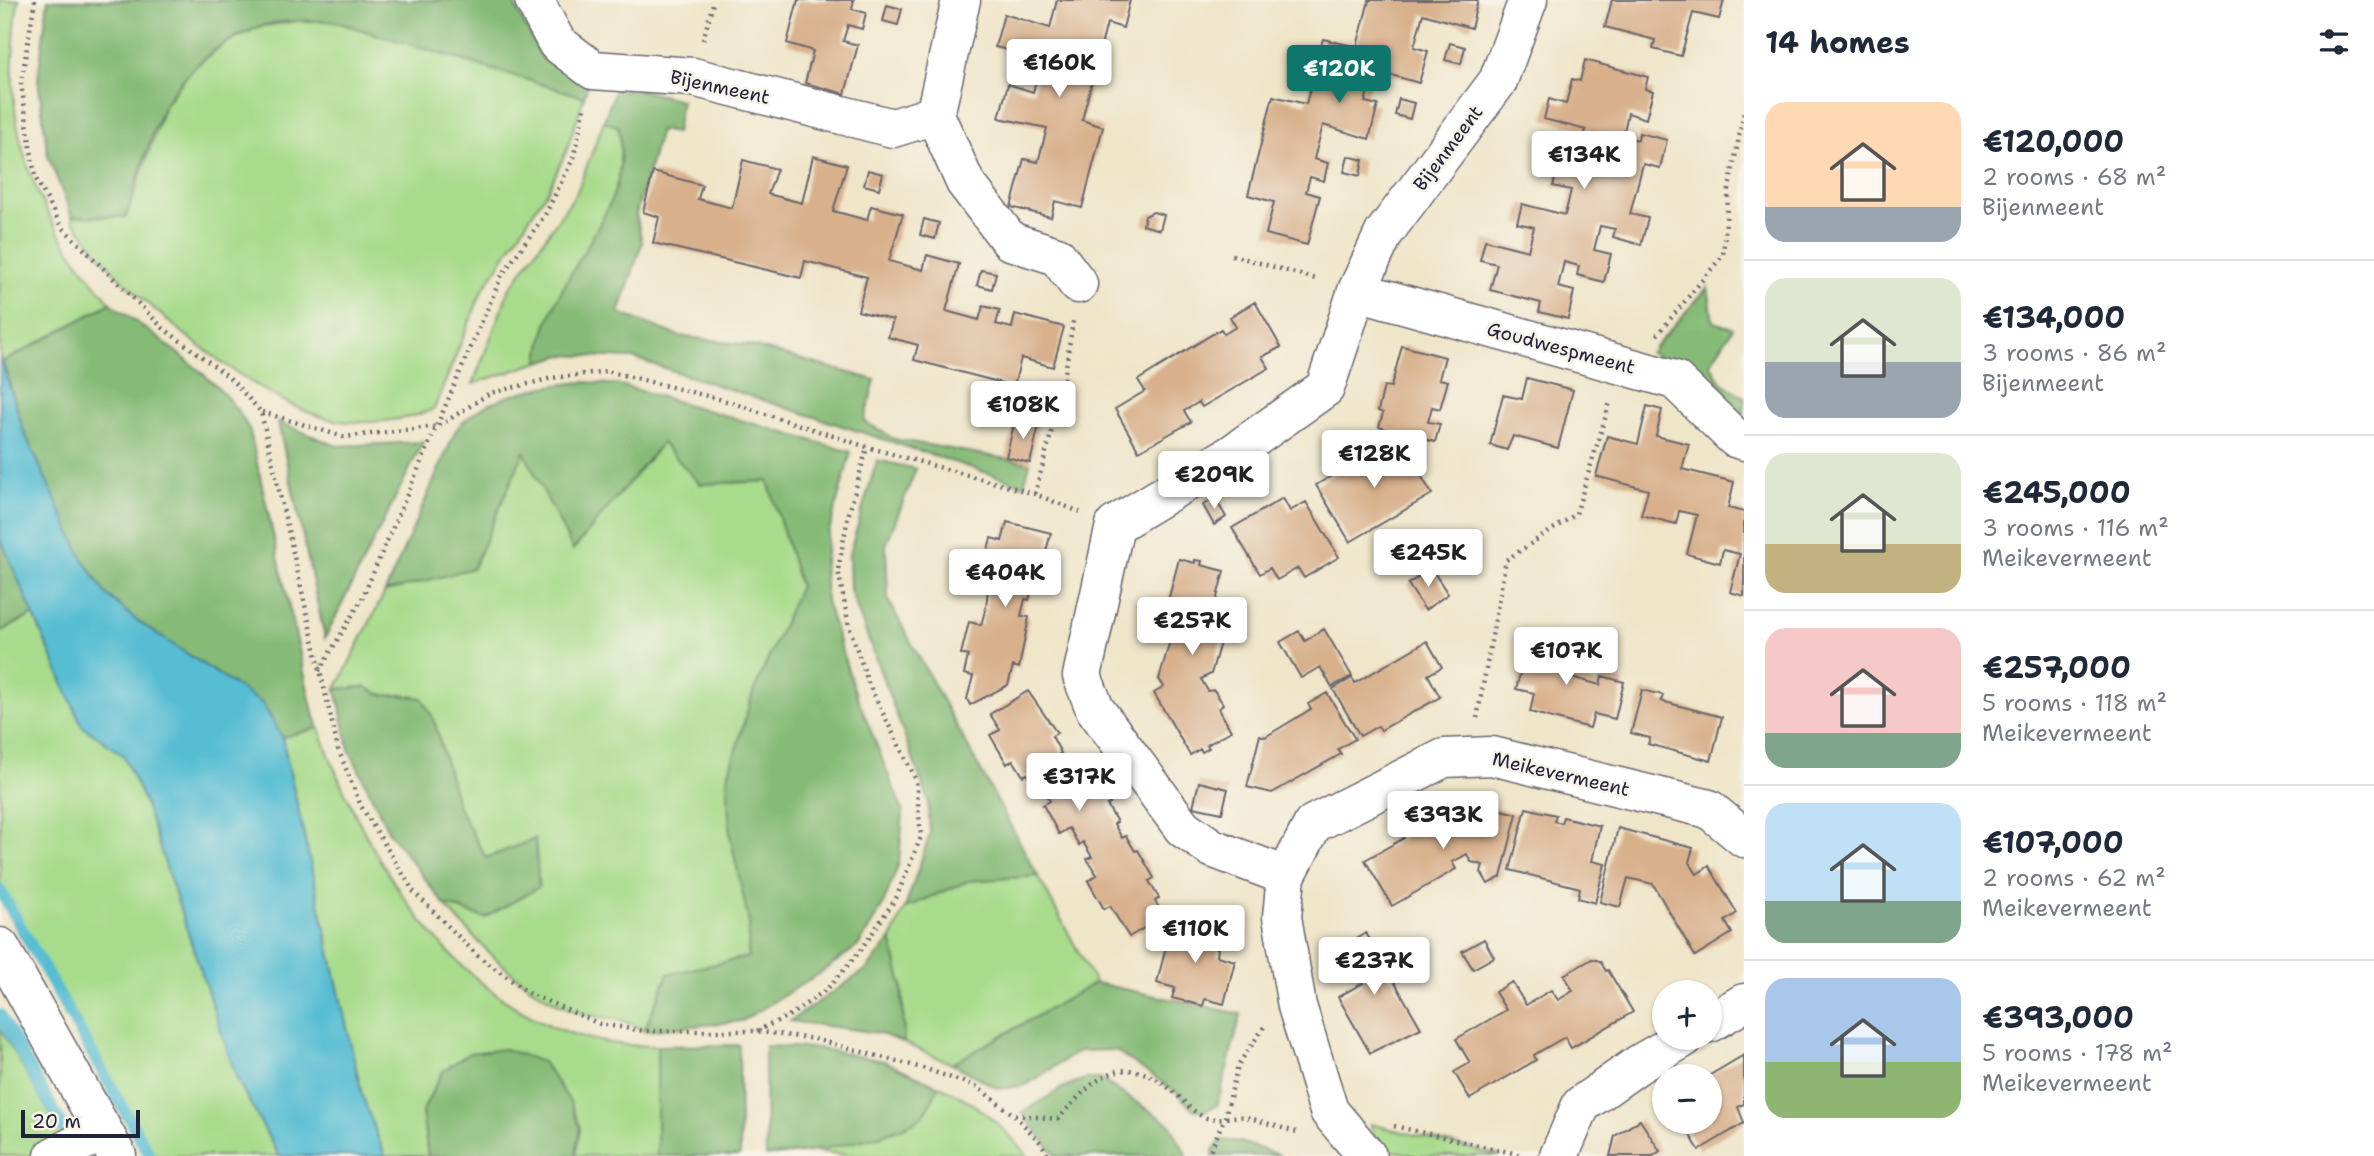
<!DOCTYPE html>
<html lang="en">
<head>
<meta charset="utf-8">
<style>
	body { margin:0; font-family:"Shantell Sans",sans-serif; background:#f6f6f7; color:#1f2937; height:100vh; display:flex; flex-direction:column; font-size:26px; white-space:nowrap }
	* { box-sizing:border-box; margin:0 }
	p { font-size:23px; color:#747a83 }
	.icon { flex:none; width:38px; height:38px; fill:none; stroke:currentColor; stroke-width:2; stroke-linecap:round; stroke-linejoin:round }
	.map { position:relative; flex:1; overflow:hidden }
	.details { display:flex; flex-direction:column; background:#fff; width:630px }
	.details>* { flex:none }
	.tools { position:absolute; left:1652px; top:980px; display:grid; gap:14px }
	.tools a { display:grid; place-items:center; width:70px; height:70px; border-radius:50%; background:#fff; box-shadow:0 2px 5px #0004; font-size:35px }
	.scale { position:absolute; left:21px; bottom:18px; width:119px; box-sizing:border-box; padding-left:7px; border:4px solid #22223b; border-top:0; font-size:19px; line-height:24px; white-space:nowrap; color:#22223b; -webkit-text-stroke:5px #f7f3e8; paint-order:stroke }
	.price { position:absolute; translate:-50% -60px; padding:0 16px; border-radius:7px; background:#fff; color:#222; font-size:23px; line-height:46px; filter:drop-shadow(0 2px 4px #0008) }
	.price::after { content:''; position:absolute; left:50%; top:42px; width:21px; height:16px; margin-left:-10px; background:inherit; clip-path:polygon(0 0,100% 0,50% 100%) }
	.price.active { background:#0f766e; color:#fff }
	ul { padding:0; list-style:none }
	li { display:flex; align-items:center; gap:21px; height:175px; padding:0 21px }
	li+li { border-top:2px solid #e0e1e3 }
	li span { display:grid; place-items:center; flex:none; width:196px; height:140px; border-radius:21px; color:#555 }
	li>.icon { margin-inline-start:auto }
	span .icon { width:84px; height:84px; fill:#fffc; stroke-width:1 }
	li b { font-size:30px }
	h2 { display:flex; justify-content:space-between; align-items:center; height:84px; padding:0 21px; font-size:30px }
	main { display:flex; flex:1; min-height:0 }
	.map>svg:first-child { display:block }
	.green { fill:#a8db8b; stroke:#657e63; stroke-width:2 }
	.forest { fill:#86bb77; stroke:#546e59; stroke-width:2 }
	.water { fill:#56bdd3; stroke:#3c7087; stroke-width:2 }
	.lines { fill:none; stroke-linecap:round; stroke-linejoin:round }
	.stream { stroke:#56bdd3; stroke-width:12 }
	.building { fill:#d8b08c }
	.minor-casing { stroke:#6a666d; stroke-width:41 }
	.path { stroke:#6a666d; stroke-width:4.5; stroke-dasharray:2 5; stroke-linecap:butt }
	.minor { stroke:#fff; stroke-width:38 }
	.labels { text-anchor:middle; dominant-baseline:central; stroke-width:5; stroke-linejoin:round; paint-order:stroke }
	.street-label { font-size:19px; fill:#22223b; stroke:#f7f3e8 }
</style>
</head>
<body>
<main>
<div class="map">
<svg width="1744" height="1156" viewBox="0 0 1744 1156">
	<rect width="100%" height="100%" fill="#f7f3e8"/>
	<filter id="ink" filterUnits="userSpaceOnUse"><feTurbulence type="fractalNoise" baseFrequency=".0143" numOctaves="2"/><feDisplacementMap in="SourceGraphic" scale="14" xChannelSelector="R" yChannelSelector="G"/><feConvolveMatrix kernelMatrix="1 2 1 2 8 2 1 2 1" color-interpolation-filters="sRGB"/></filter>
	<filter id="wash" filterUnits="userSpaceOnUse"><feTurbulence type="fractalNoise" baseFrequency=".00686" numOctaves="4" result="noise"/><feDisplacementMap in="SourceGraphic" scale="28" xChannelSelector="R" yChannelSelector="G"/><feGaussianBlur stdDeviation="1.57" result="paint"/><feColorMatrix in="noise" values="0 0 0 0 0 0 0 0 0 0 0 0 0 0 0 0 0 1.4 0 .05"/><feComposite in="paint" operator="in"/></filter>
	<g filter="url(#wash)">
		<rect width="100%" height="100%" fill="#efe5c9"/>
		<!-- green -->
		<path class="green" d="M 0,0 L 19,0 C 15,13 15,29 14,43 C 5,146 44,227 111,303 L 3,362 L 0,357 Z
			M 297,21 L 333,21 L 584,97 L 566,152 L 549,188 L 482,291 L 434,409 C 408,421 357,426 329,419 C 263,402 171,326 121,279 C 103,263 89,240 73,221 L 72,216 L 126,217 L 165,105 L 192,69 L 224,44 L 259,27 Z
			M 604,121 L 619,127 C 622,150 622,173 613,196 C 592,251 543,300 539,362 L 473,384 L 509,290 L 577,192 Z
			M 662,442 L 700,484 L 768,481 L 800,587 L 753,693 L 727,779 L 749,923 L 748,957 L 668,974 L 644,1031 C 615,1013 599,1021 572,1010 C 519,988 481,946 444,904 L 485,918 L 534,839 L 486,858 L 458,807 L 446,764 L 406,694 L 381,697 L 366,687 L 336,689 L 385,592 L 473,568 L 524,451 Z
			M 34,614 L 82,726 L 123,755 L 144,801 L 237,1079 L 279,1156 L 154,1156 L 0,886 L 0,632 Z
			M 319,728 C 371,875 480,1051 657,1046 L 657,1156 L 575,1156 L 580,1128 L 570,1102 L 543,1062 L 422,1112 L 428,1156 L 385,1156 L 362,1095 L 282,737 Z
			M 1038,876 L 1095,983 L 952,1064 L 904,1043 L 902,986 L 891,939 L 905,908 L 968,881 Z
			M 0,1028 L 74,1156 L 0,1156 Z
			M 939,1086 C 976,1101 1002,1126 1028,1156 L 855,1156 L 816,1151 L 800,1153 L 881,1136 L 922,1116 Z
			M 1370,1124 L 1501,1156 L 1416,1156 L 1378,1147 Z"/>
		<!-- forest -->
		<path class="forest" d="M 48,0 L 512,0 L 542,59 L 590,76 L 584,97 L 333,21 C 309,21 282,19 258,27 C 221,40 184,71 165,105 C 148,137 138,182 126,217 L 72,216 L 48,156 L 38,78 Z
			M 615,90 L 643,91 L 681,100 L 676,133 L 660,130 L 636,214 L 642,243 L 619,313 L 679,336 L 748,345 L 875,380 L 864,421 L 894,439 L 1030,463 L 1024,485 L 633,358 L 562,355 L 539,362 C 543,301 591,251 613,196 C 622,174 622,150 619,127 L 604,121 Z
			M 1708,287 L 1713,322 L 1733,328 L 1710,364 L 1722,383 L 1744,397 L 1744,414 L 1697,378 L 1650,353 Z
			M 111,303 C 153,336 229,383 250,432 L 312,708 L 319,728 L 282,737 L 263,704 L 136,620 L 105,593 L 82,557 L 24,432 L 3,362 Z
			M 584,382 L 620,385 L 851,452 L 828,535 L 824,569 L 826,601 L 853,686 L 903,812 L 899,863 L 882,907 L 858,946 L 817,975 L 742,1021 L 644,1031 L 668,974 L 748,957 L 749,923 L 730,836 L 727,779 L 753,693 L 800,586 L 768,481 L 700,484 L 662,443 L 573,550 L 524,452 L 473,568 L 385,592 L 456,430 C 483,395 541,386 584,382 Z
			M 278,422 L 337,446 L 423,442 L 325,638 Z
			M 877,460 L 916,469 L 886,545 L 888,600 L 1038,876 L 968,881 L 905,908 L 930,834 L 928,799 L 850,590 L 849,555 Z
			M 0,538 L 34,614 L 0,632 Z
			M 366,687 C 388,701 397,692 422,698 L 434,720 L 458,807 L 486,858 L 535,839 L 539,887 L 485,918 L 444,904 L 389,832 L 349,749 L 336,689 Z
			M 891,939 L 902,986 L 904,1043 L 879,1033 L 790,1021 L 867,969 Z
			M 1095,983 L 1241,1014 L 1217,1106 L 1204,1111 L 1192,1109 L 1176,1092 L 1115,1050 L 1079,1051 L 1026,1085 L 999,1089 L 952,1064 Z
			M 739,1045 L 740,1156 L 657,1156 L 657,1046 Z
			M 765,1046 L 816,1048 L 884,1061 L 939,1086 C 934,1095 930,1107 923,1115 C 904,1136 796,1156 766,1156 Z
			M 505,1049 L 543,1062 L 570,1102 L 580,1128 L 575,1156 L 428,1156 L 422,1112 L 442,1072 L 469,1053 Z
			M 1085,1079 L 1100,1079 L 1170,1124 L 1187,1156 L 1056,1156 L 1022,1113 L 1064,1087 Z
			M 1222,1140 L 1240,1142 L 1279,1155 L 1213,1156 L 1213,1150 Z"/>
		<!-- water -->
		<path class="water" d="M 0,357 L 24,432 L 82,557 L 105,593 L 136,620 L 263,704 L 282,737 L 362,1095 L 385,1156 L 279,1156 L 237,1079 L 144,801 L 123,755 L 82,726 L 0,538 Z"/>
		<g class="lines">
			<!-- stream -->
			<path class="stream" d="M 0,890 L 150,1156
				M 0,1015 L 63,1127"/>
		</g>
		<g id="blocks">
			<!-- building -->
			<path class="building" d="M 798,0 L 854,0 L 852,9 L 866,13 L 862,29 L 848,25 L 843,41 L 858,45 L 845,94 L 805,83 L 813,51 L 787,43 Z
				M 1057,0 L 1130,0 L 1123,28 L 1107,23 L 1082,120 L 1103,127 L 1082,208 L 1055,201 L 1051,217 L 1011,207 L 1024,159 L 1038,162 L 1047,128 L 999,118 L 1008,84 L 1033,92 L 1042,58 L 995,47 L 1004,14 L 1050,28 Z
				M 1369,0 L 1478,0 L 1471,28 L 1423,14 L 1414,47 L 1428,51 L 1419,83 L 1374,70 L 1365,102 L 1378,105 L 1369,139 L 1323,125 L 1314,159 L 1328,163 L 1324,181 L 1310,177 L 1306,192 L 1320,196 L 1307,245 L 1266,234 L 1274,202 L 1248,195 L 1273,96 L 1306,104 L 1323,39 L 1357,47 Z
				M 1612,0 L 1724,0 L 1719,19 L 1693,13 L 1681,56 L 1653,49 L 1655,40 L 1605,27 Z
				M 887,5 L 902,9 L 898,25 L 883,21 Z
				M 1450,43 L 1465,47 L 1461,64 L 1445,60 Z
				M 1585,60 L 1648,77 L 1645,89 L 1653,91 L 1646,119 L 1628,113 L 1623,136 L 1638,140 L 1639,133 L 1667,140 L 1660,168 L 1643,164 L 1630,214 L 1648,218 L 1641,245 L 1613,237 L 1615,229 L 1600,226 L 1594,250 L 1611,254 L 1604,282 L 1577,275 L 1579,266 L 1564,262 L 1558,287 L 1574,291 L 1568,319 L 1539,312 L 1541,303 L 1490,290 L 1497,264 L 1480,260 L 1485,240 L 1528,251 L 1534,227 L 1517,223 L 1522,204 L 1565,215 L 1571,190 L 1553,186 L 1563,149 L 1580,154 L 1586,130 L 1544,119 L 1549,99 L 1566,104 L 1572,79 L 1580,81 Z
				M 1399,99 L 1414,103 L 1410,119 L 1395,115 Z
				M 813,156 L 847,165 L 833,211 L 867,220 L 871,206 L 903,214 L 889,261 L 923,270 L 927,255 L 959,264 L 946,311 L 979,320 L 983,306 L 1000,310 L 996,324 L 1012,328 L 1015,314 L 1064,327 L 1053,367 L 1021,358 L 1014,386 L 914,360 L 918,345 L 888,337 L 893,320 L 858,311 L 867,277 L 805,261 L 801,278 L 653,243 L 659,217 L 643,212 L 653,172 L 702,185 L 698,199 L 732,208 L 743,160 L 777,169 L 768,194 L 802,203 Z
				M 1348,156 L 1363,160 L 1360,176 L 1344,172 Z
				M 868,170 L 883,174 L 879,189 L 864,185 Z
				M 1153,212 L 1164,215 L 1160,230 L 1143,225 L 1145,216 Z
				M 924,219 L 939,223 L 935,239 L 920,235 Z
				M 981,270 L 996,273 L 992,289 L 977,285 Z
				M 1255,302 L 1281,347 L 1262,357 L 1269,368 L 1202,407 L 1199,402 L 1184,411 L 1191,422 L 1139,451 L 1115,409 L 1145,391 L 1138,380 L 1221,329 L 1224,334 L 1236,327 L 1230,317 Z
				M 1402,346 L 1445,357 L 1439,379 L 1448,381 L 1440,409 L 1432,407 L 1428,422 L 1440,424 L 1435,442 L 1379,427 L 1383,413 L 1378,411 L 1384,386 L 1391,387 Z
				M 1527,378 L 1573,390 L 1558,448 L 1513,436 L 1507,450 L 1490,445 L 1503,395 L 1522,399 Z
				M 1647,406 L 1662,410 L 1656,436 L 1689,444 L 1682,469 L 1734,482 L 1728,508 L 1744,512 L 1744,596 L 1730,592 L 1740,554 L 1723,550 L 1720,563 L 1687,554 L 1697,515 L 1679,511 L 1676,524 L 1641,515 L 1648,490 L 1596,476 L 1607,436 L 1638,444 Z
				M 1015,420 L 1039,425 L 1030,463 L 1006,457 Z
				M 1398,437 L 1432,494 L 1350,542 L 1316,485 Z
				M 1215,498 L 1226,517 L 1214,525 L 1203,505 Z
				M 1283,498 L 1290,511 L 1306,502 L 1339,557 L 1304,578 L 1298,568 L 1277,580 L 1270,568 L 1260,574 L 1232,528 Z
				M 1007,522 L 1051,533 L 1046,551 L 1050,552 L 1042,583 L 1034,581 L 1029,600 L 1025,599 L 1021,616 L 1029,617 L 1019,668 L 1013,666 L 1008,685 L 970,705 L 967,699 L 973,676 L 964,674 L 968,656 L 961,654 L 969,622 L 981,625 L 986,607 L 990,571 L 983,569 L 991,538 L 1002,541 Z
				M 1179,559 L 1195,563 L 1195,560 L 1202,561 L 1201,565 L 1224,571 L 1207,635 L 1221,639 L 1211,674 L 1201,679 L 1208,691 L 1214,690 L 1223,704 L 1219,709 L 1231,731 L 1207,745 L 1209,748 L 1202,752 L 1200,749 L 1190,755 L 1154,693 L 1164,687 L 1159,679 L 1174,627 L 1162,624 Z
				M 1431,568 L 1448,594 L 1425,610 L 1408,584 Z
				M 1324,629 L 1352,676 L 1332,687 L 1320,667 L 1301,678 L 1280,642 L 1299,631 L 1305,641 Z
				M 1557,633 L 1567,651 L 1564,662 L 1574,664 L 1571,677 L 1600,685 L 1602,676 L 1624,682 L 1615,719 L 1594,714 L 1590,728 L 1530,712 L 1534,693 L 1516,689 L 1526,651 L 1536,654 L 1539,643 Z
				M 1427,641 L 1442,667 L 1428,675 L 1440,697 L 1381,730 L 1378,726 L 1360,736 L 1333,689 L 1352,678 L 1355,683 Z
				M 1642,690 L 1663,695 L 1661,701 L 1722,717 L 1711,761 L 1648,744 L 1650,738 L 1631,733 Z
				M 1028,691 L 1057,733 L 1052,736 L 1061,753 L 1057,756 L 1065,770 L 1078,762 L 1088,780 L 1094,776 L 1110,804 L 1107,805 L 1117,822 L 1114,824 L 1122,838 L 1126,836 L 1135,851 L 1138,850 L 1154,878 L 1149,881 L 1159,898 L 1155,901 L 1164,916 L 1129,937 L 1110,906 L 1104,909 L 1088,881 L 1097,875 L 1087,859 L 1092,857 L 1083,842 L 1079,845 L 1069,828 L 1059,834 L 1043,805 L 1050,801 L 1041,787 L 1036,790 L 1027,774 L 1023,776 L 1013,760 L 1007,764 L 990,735 L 1000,730 L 990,714 Z
				M 1327,693 L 1355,739 L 1338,749 L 1341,754 L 1272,793 L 1247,787 L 1260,735 L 1265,737 L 1311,709 L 1308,704 Z
				M 1199,782 L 1228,789 L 1222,813 L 1193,807 Z
				M 1475,803 L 1517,814 L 1501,877 L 1488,884 L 1481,872 L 1483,865 L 1471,862 L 1467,854 L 1452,862 L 1456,869 L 1392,906 L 1365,860 L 1404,838 L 1401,832 L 1441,809 L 1454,829 L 1470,819 Z
				M 1526,808 L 1556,815 L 1554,821 L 1561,823 L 1563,817 L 1600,826 L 1592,861 L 1605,864 L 1595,903 L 1578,898 L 1580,888 L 1510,870 Z
				M 1618,828 L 1693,848 L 1689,862 L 1697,874 L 1709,866 L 1737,913 L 1725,921 L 1732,933 L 1695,956 L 1653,884 L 1628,878 L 1620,907 L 1600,902 Z
				M 1173,918 L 1214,929 L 1210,946 L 1218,948 L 1217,956 L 1235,961 L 1224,1004 L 1205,999 L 1203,1006 L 1172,998 L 1175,988 L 1157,983 Z
				M 1366,933 L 1421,1028 L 1370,1053 L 1338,997 L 1363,983 L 1360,977 L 1351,977 L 1336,950 Z
				M 1484,939 L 1494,957 L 1473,969 L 1462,951 Z
				M 1592,959 L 1600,961 L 1606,971 L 1608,970 L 1633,1012 L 1571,1048 L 1565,1037 L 1549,1046 L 1534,1055 L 1536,1060 L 1470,1099 L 1454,1072 L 1470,1063 L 1456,1039 L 1506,1010 L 1495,992 L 1512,982 L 1526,1005 L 1551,990 L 1558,1000 L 1573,991 L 1564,975 Z
				M 1744,1055 L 1744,1104 L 1738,1107 L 1744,1123 L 1699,1150 L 1682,1122 L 1710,1122 L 1710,1075 Z
				M 1640,1120 L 1660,1151 L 1653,1156 L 1610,1156 L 1615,1136 Z"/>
		</g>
	</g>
	<g filter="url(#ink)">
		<use href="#blocks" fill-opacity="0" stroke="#6a666d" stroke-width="2"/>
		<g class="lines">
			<!-- minor casing -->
			<g class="minor-casing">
				<path id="minor" d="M 534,0 L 557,43 L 593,70 L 693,77 L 893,128 L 935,115
					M 961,0 L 935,115 L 965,182 L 1010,241 L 1057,256 L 1078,284
					M 1357,291 L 1675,380 L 1735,438 L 1744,441
					M 1286,876 L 1212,848 L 1183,828 L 1095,709 L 1082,676 L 1115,525 L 1232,454 L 1325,388 L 1357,291 L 1384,233 L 1498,81 L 1528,0
					M 0,947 L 117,1156
					M 1710,1023 L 1744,1003
					M 54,1156 L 103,1131
					M 1367,1156 L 1329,1111 L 1297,1006 L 1282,917 L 1286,876 L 1313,824 L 1444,758 L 1492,756 L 1709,809 L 1744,838
					M 1559,1156 L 1581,1105 L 1639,1064 L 1684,1038"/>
			</g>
			<!-- path -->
			<path class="path" d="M 35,0 L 21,83 L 35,177 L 62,227 L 163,328 L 229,377 L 261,412 L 338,749 L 361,806 L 414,892 L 478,956 L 530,994 L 600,1024 L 644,1031 L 755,1031 L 814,1039 L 926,1069 L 977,1087 L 1014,1115 L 1042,1144 L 1048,1156
				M 703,40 L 714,0
				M 1232,255 L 1319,280
				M 1657,335 L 1723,255 L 1729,188 L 1744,112
				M 262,412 L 344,437 L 439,426 L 490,393 L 553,378 L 607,371 L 723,400 L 867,447 L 1035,494 L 1080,512
				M 1035,494 L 1062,392 L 1073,321
				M 319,671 L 362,599 L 502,275 L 545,215 L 573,159 L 585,106
				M 1477,718 L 1506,560 L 1576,514 L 1610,402
				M 757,1031 L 792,1014 L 827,989 L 861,950 L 896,898 L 921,837 L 916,780 L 869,685 L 849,626 L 838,570 L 848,517 L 867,447
				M 1015,1115 L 1058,1119 C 1098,1074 1125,1048 1177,1095 C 1187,1104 1194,1114 1207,1118 C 1219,1121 1233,1115 1245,1117 C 1263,1121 1280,1128 1297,1132
				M 1394,1126 L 1522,1155
				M 1208,1156 L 1225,1117 L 1238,1065 L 1264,1027"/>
			<!-- minor -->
			<use href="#minor" class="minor"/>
		</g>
	</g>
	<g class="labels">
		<!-- street labels -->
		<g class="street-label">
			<text transform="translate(720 87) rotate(12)">Bijenmeent</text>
			<text transform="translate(1448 148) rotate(-53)">Bijenmeent</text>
			<text transform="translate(1561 348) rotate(15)">Goudwespmeent</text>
			<text transform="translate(1561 774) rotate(13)">Meikevermeent</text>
		</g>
	</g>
</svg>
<div class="tools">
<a>+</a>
<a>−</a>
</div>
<div class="scale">20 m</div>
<b class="price" style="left:1059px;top:99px">€160K</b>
<b class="price active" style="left:1339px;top:105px">€120K</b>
<b class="price" style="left:1584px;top:191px">€134K</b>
<b class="price" style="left:1023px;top:441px">€108K</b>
<b class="price" style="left:1374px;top:490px">€128K</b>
<b class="price" style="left:1214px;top:511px">€209K</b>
<b class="price" style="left:1428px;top:589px">€245K</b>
<b class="price" style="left:1005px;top:609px">€404K</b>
<b class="price" style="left:1192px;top:657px">€257K</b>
<b class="price" style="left:1566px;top:687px">€107K</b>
<b class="price" style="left:1079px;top:813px">€317K</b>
<b class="price" style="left:1443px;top:851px">€393K</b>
<b class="price" style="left:1195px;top:965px">€110K</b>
<b class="price" style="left:1374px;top:997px">€237K</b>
</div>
<section class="details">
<h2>14 homes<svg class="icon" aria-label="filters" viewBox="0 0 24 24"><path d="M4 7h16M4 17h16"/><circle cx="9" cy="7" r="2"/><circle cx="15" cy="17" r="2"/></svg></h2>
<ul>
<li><span style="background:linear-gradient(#ffd9b3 75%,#9aa5b1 0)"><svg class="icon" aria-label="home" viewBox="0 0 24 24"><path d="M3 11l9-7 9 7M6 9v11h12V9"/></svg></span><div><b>€120,000</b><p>2 rooms · 68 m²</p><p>Bijenmeent</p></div></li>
<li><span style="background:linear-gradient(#dfe7d0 60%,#9aa5b1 0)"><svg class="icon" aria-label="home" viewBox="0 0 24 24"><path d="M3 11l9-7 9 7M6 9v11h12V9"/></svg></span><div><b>€134,000</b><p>3 rooms · 86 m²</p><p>Bijenmeent</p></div></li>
<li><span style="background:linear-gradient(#dfe7d0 65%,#c2b280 0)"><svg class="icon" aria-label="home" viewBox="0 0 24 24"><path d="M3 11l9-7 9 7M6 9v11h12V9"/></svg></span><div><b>€245,000</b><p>3 rooms · 116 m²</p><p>Meikevermeent</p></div></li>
<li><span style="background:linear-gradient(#f6c9c9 75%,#7fa58c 0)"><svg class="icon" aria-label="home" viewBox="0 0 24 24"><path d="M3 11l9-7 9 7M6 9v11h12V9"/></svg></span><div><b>€257,000</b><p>5 rooms · 118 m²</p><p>Meikevermeent</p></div></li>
<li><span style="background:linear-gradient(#bfe0f5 70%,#7fa58c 0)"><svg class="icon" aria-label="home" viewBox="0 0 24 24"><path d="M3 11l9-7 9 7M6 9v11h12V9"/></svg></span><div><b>€107,000</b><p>2 rooms · 62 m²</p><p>Meikevermeent</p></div></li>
<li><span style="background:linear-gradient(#a9c7e8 60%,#8fb573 0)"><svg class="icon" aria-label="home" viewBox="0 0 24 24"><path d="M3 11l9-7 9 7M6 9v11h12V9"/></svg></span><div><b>€393,000</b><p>5 rooms · 178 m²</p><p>Meikevermeent</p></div></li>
</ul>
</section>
</main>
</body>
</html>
